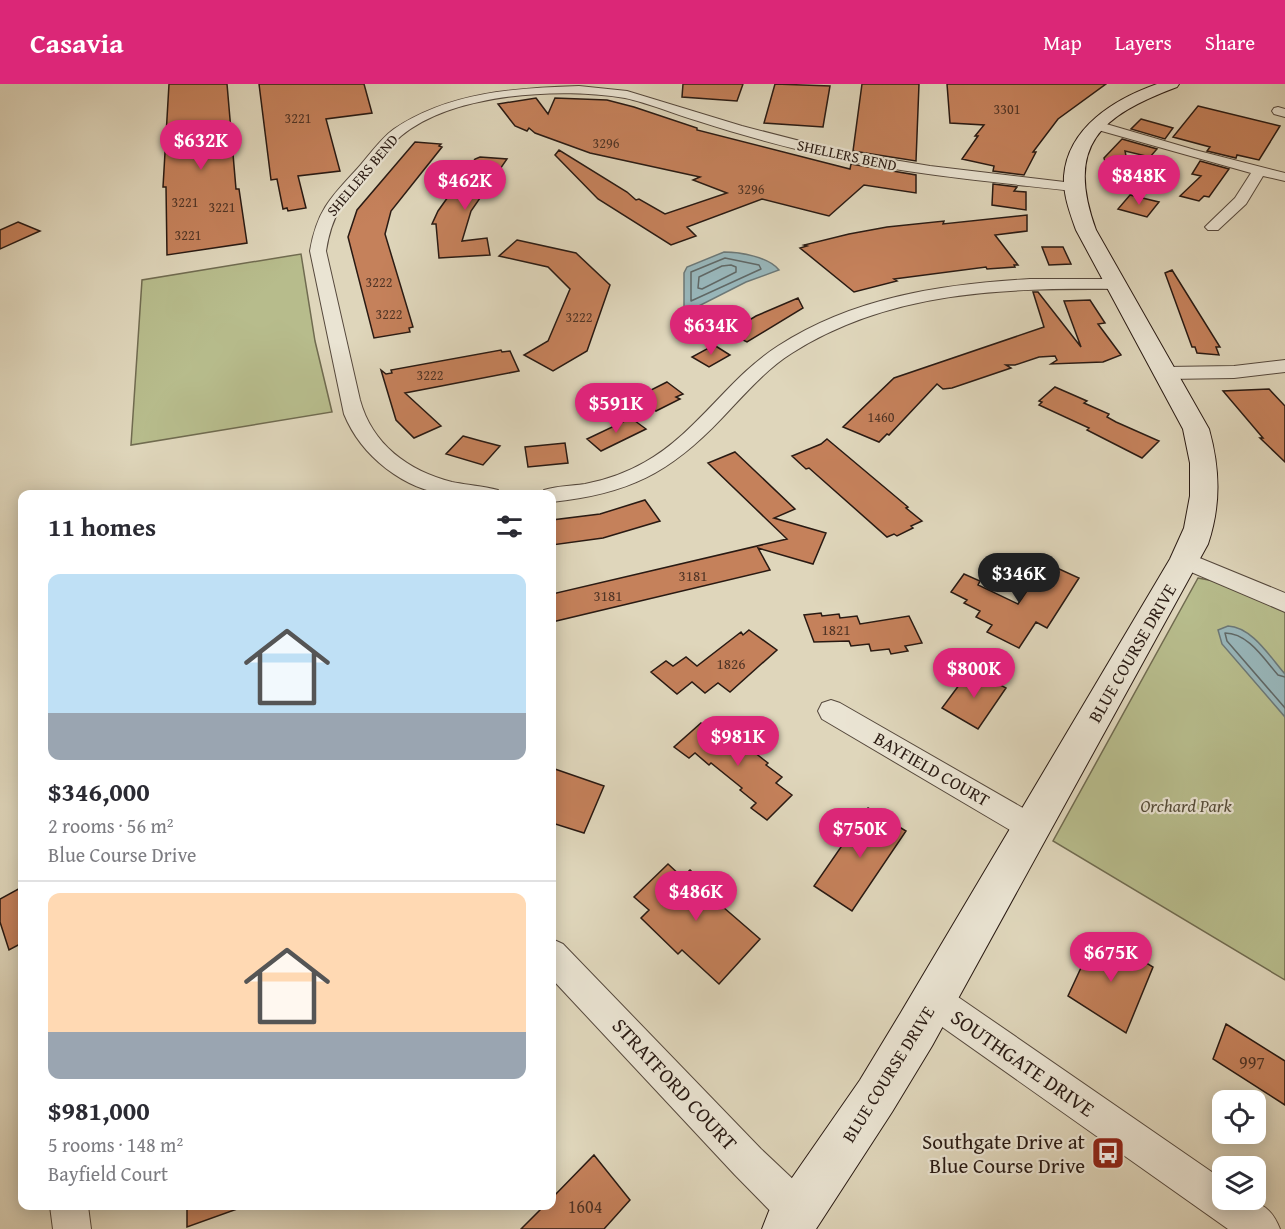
<!DOCTYPE html>
<html lang="en">
<head>
<meta charset="utf-8">
<style>
	body { margin:0; font-family:"Gentium Book Plus",serif; background:#f7f7f7; color:#2b2b33; height:100vh; display:flex; flex-direction:column; font-size:22px; white-space:nowrap }
	* { box-sizing:border-box; margin:0 }
	p { font-size:20px; color:#7c7c81 }
	.icon { flex:none; width:33px; height:33px; fill:none; stroke:currentColor; stroke-width:2; stroke-linecap:round; stroke-linejoin:round }
	.map { position:relative; flex:1; overflow:hidden }
	.sheet { position:absolute; left:18px; top:406px; width:538px; height:720px; display:flex; flex-direction:column; background:#fff; border-radius:12px; box-shadow:0 3px 15px #0003 }
	.sheet>* { flex:none }
	.fabs { position:absolute; left:1212px; top:1006px; display:grid; gap:12px }
	.fabs a { display:grid; place-items:center; width:54px; height:54px; border-radius:12px; background:#fff; box-shadow:0 3px 15px #0003; font-size:30px }
	.price { position:absolute; translate:-50% -51px; padding:0 14px; border-radius:21px; background:#db2777; color:#fff; font-size:20px; line-height:39px; filter:drop-shadow(0 2px 3px #0008) }
	.price::after { content:''; position:absolute; left:50%; top:36px; width:18px; height:14px; margin-left:-9px; background:inherit; clip-path:polygon(0 0,100% 0,50% 100%) }
	.price.current { background:#222; color:#fff }
	ul { padding:0; list-style:none }
	li { display:grid; align-content:center; gap:12px; height:318px; padding:0 30px }
	li+li { border-top:2px solid #e1e1e2 }
	li span { display:grid; place-items:center; height:186px; border-radius:12px; color:#555 }
	li>.icon { margin-inline-start:auto }
	span .icon { width:108px; height:108px; fill:#fffc; stroke-width:1 }
	li b { font-size:26px }
	h2 { display:flex; justify-content:space-between; align-items:center; height:72px; padding:0 30px; font-size:26px }
	header { display:flex; align-items:center; gap:36px; box-sizing:border-box; height:84px; padding:0 30px; background:#db2777; color:#fff }
	header strong { font-size:28px }
	nav { display:flex; gap:33px; margin-inline-start:auto; font-size:21px }
	.map>svg:first-child { display:block }
	.green { fill:#b7bc8c; stroke:#706b50; stroke-width:1.5 }
	.water { fill:#98b6ba; stroke:#6c7877; stroke-width:1.5 }
	.lines { fill:none; stroke-linecap:round; stroke-linejoin:round }
	.shore { stroke:#606866; stroke-width:1.5 }
	.building { fill:#c5815b; stroke:#291a13; stroke-width:1.5 }
	.minor-casing { stroke:#56493d; stroke-width:2 }
	.secondary-casing { stroke:#291a13; stroke-width:2 }
	.minor { fill:#eae4d3; fill-rule:evenodd }
	.secondary { fill:#eae4d3; fill-rule:evenodd }
	.labels { text-anchor:middle; dominant-baseline:central; stroke-width:4.5; stroke-linejoin:round; paint-order:stroke }
	.far-number-label { font-size:14px; fill:#503425 }
	.far-street-label { font-size:15px; fill:#291a13; stroke:#eae4d3 }
	.number-label { font-size:15px; fill:#503425 }
	.street-label { font-size:18px; fill:#291a13; stroke:#eae4d3 }
	.park-label { font-size:18px; font-style:italic; fill:#544b37; stroke:#eae4d3 }
	.near-number-label { font-size:18px; fill:#503425 }
	.near-street-label { font-size:21px; fill:#291a13; stroke:#eae4d3 }
	.near-poi-label { font-size:21px; fill:#291a13; stroke:#eae4d3; text-anchor:end }
</style>
</head>
<body>
<header>
<strong>Casavia</strong>
<nav><a>Map</a><a>Layers</a><a>Share</a></nav>
</header>
<div class="map">
<svg width="1285" height="1145" viewBox="0 0 1285 1145">
	<rect width="100%" height="100%" fill="#dfd6bb"/>
	<filter id="stains"><feTurbulence type="fractalNoise" baseFrequency=".00333" numOctaves="4"/><feColorMatrix values="0 0 0 0 .2 0 0 0 0 .09 0 0 0 0 .02 0 0 0 .5 -.17"/></filter>
	<radialGradient id="worn" r=".72"><stop offset=".6" stop-color="#630" stop-opacity="0"/><stop offset="1" stop-color="#630" stop-opacity=".3"/></radialGradient>
	<!-- green -->
	<path class="green" d="M 301,170 L 315,257 L 332,328 L 131,361 L 142,196 Z
		M 1198,494 L 1214,497 L 1285,527 L 1285,896 L 1053,757 Z"/>
	<!-- water -->
	<path class="water" d="M 724,168 C 740,168 769,173 779,186 L 746,198 L 689,227 L 684,226 L 684,189 L 687,183 Z
		M 1228,542 C 1252,543 1270,573 1285,590 L 1285,633 L 1222,560 L 1218,546 Z"/>
	<g class="lines">
		<!-- shore -->
		<path class="shore" d="M 725,174 L 759,181 L 761,185 L 691,217 L 691,188 Z
			M 731,181 L 736,183 L 736,188 L 702,205 L 698,204 L 699,193 L 722,182 Z
			M 1285,593 L 1278,591 C 1264,575 1248,549 1225,549 L 1227,557 L 1285,624"/>
	</g>
	<!-- building -->
	<path class="building" d="M 169,0 L 227,0 L 236,105 L 239,105 L 247,159 L 167,171 L 166,103 L 163,103 Z
		M 259,0 L 364,0 L 372,29 L 326,35 L 340,87 L 298,92 L 306,124 L 288,127 L 287,124 L 283,125 L 277,95 L 271,96 Z
		M 683,0 L 743,0 L 737,17 L 682,13 Z
		M 775,0 L 830,2 L 823,43 L 764,39 Z
		M 862,0 L 919,0 L 916,77 L 853,67 Z
		M 947,0 L 1106,0 L 1058,35 L 1033,68 L 1036,68 L 1024,91 L 993,87 L 994,82 L 962,75 L 978,52 L 975,52 L 984,41 L 950,39 Z
		M 536,14 L 548,30 L 555,14 L 607,16 L 634,23 L 697,44 L 697,46 L 850,85 L 851,80 L 916,91 L 916,109 L 864,101 L 829,132 L 762,115 L 687,143 L 696,152 L 671,161 L 598,115 L 555,71 L 559,66 L 627,108 L 636,116 L 639,115 L 665,130 L 727,109 L 693,96 L 700,93 L 590,69 L 535,49 L 529,44 L 527,47 L 515,42 L 498,20 Z
		M 1198,22 L 1280,42 L 1259,76 L 1237,71 L 1236,74 L 1207,67 L 1210,63 L 1173,53 Z
		M 1141,35 L 1173,44 L 1165,55 L 1131,45 Z
		M 1122,55 L 1157,65 L 1150,73 L 1125,67 L 1131,98 L 1110,96 L 1104,74 Z
		M 415,58 L 441,60 L 439,62 L 442,63 L 391,127 L 385,150 L 413,243 L 409,244 L 410,248 L 374,254 L 348,153 L 357,126 Z
		M 480,73 L 507,75 L 471,127 L 462,157 L 487,154 L 490,171 L 439,174 L 436,140 L 432,140 L 438,127 L 475,75 Z
		M 1200,77 L 1229,85 L 1209,113 L 1204,112 L 1199,117 L 1180,112 L 1201,92 L 1192,90 Z
		M 993,100 L 1017,103 L 1014,107 L 1026,108 L 1026,126 L 992,121 Z
		M 1130,111 L 1159,118 L 1147,133 L 1118,125 Z
		M 1027,131 L 1027,147 L 995,151 L 1018,181 L 1014,181 L 1015,183 L 987,185 L 986,183 L 894,195 L 897,197 L 854,208 L 800,164 L 807,162 L 804,161 L 849,150 L 887,143 L 944,137 L 943,140 Z
		M 18,138 L 40,147 L 0,165 L 0,146 Z
		M 517,156 L 576,169 L 610,201 L 587,267 L 553,287 L 524,271 L 548,257 L 570,205 L 548,183 L 499,172 Z
		M 1042,163 L 1063,163 L 1071,180 L 1049,181 Z
		M 1172,186 L 1220,263 L 1216,263 L 1219,271 L 1197,269 L 1195,263 L 1192,263 L 1165,189 Z
		M 1033,208 L 1038,208 L 1081,263 L 1064,217 L 1090,216 L 1105,239 L 1098,240 L 1121,271 L 1103,278 L 1051,280 L 1057,276 L 1055,272 L 1039,273 L 1015,281 L 1006,281 L 1011,284 L 952,304 L 943,305 L 937,300 L 889,351 L 887,350 L 879,358 L 843,343 L 894,294 L 1044,243 Z
		M 798,214 L 803,224 L 747,258 L 728,249 L 756,232 Z
		M 714,261 L 730,271 L 709,283 L 692,273 Z
		M 501,266 L 502,268 L 510,267 L 519,287 L 405,309 L 441,342 L 414,354 L 396,336 L 381,286 L 386,290 L 392,289 L 391,286 Z
		M 667,298 L 683,310 L 676,313 L 680,315 L 656,327 L 637,313 Z
		M 1055,303 L 1087,317 L 1084,319 L 1109,330 L 1107,333 L 1116,338 L 1159,357 L 1142,374 L 1087,346 L 1089,344 L 1039,321 L 1042,318 L 1039,317 Z
		M 1269,305 L 1285,322 L 1285,378 L 1260,354 L 1263,354 L 1223,307 Z
		M 631,334 L 646,345 L 601,367 L 587,355 Z
		M 463,352 L 481,357 L 500,362 L 483,381 L 446,370 Z
		M 827,355 L 908,423 L 906,424 L 922,437 L 911,442 L 913,444 L 897,452 L 894,450 L 887,453 L 809,384 L 806,385 L 792,372 L 821,360 Z
		M 565,359 L 568,379 L 528,383 L 525,363 Z
		M 735,368 L 795,425 L 774,434 L 826,449 L 813,480 L 758,464 L 770,486 L 552,538 L 552,510 L 787,455 L 708,379 Z
		M 645,416 L 660,437 L 603,454 L 552,461 L 552,436 L 600,430 Z
		M 1046,479 L 1079,494 L 1047,544 L 1036,538 L 1019,564 L 987,548 L 992,541 L 976,533 L 980,527 L 964,519 L 967,516 L 951,508 L 964,490 L 980,497 L 978,501 L 1018,520 Z
		M 821,529 L 822,532 L 839,530 L 840,534 L 857,532 L 860,540 L 909,532 L 922,559 L 905,562 L 908,567 L 891,570 L 889,565 L 871,567 L 869,560 L 851,562 L 849,557 L 814,558 L 804,531 Z
		M 749,546 L 777,566 L 730,608 L 718,599 L 705,609 L 692,598 L 677,610 L 651,588 L 666,577 L 673,582 L 686,573 L 697,582 L 741,548 L 743,551 Z
		M 971,585 L 1006,604 L 978,645 L 942,624 Z
		M 701,639 L 716,650 L 720,646 L 734,657 L 737,655 L 768,679 L 766,681 L 782,693 L 776,699 L 792,711 L 767,736 L 751,724 L 756,719 L 740,706 L 742,704 L 711,679 L 709,681 L 695,669 L 689,674 L 674,663 Z
		M 552,684 L 604,702 L 584,749 L 552,739 Z
		M 868,724 L 906,747 L 852,827 L 814,802 Z
		M 668,780 L 682,793 L 690,786 L 727,819 L 723,823 L 760,855 L 719,900 L 682,866 L 678,870 L 641,834 L 649,826 L 634,813 Z
		M 22,803 L 22,859 L 9,866 L 0,838 L 0,815 Z
		M 1097,849 L 1153,883 L 1126,949 L 1068,912 Z
		M 1226,940 L 1285,977 L 1285,1021 L 1213,975 Z
		M 594,1071 L 630,1116 L 604,1145 L 521,1145 L 544,1122 L 552,1122 L 552,1114 Z
		M 187,1122 L 240,1122 L 240,1124 L 187,1143 Z"/>
	<g class="lines">
		<!-- minor casing -->
		<g class="minor-casing">
			<path id="minor" d="M 579,2 L 627,7 L 742,42 L 839,67 L 930,82 L 1073,99 L 1080,103 L 1073,107 C 995,98 916,91 839,75 C 792,65 744,52 698,37 C 674,30 649,19 625,14 C 561,3 453,9 401,52 C 393,59 385,71 377,79 C 349,111 333,123 326,167 L 360,316 C 372,360 408,387 452,398 C 467,401 483,402 498,406 L 501,411 C 484,411 466,413 450,411 C 404,406 361,372 344,330 L 310,167 C 317,127 330,114 357,85 C 368,73 380,55 394,45 C 449,8 515,4 579,2 Z
				M 1278,23 L 1285,25 L 1285,33 L 1274,30 L 1272,27 L 1274,24 Z
				M 1096,37 L 1195,66 L 1285,89 L 1285,97 L 1263,92 L 1246,120 L 1218,146 L 1208,146 L 1205,143 L 1208,140 L 1235,114 L 1251,89 L 1091,44 L 1089,41 Z
				M 1030,195 L 1116,195 L 1124,200 L 1116,205 C 1003,204 890,207 792,269 C 765,286 744,311 722,334 C 670,389 628,410 552,418 L 552,411 L 541,411 L 544,406 C 557,402 571,402 585,400 C 605,396 626,389 645,378 C 697,349 728,294 778,262 C 854,213 942,200 1030,195 Z
				M 1285,276 L 1285,288 L 1234,294 L 1167,295 L 1160,293 L 1158,289 L 1160,285 L 1167,283 L 1234,282 Z
				M 1185,468 L 1285,509 L 1285,528 L 1177,482 L 1173,476 L 1177,470 Z
				M 831,616 L 840,619 L 1042,735 L 1047,744 L 1042,753 L 1032,757 L 1022,753 L 822,635 L 818,627 L 822,619 Z
				M 552,855 L 563,860 L 761,1065 L 813,1114 L 818,1128 L 813,1142 C 803,1145 795,1145 785,1142 L 735,1091 L 552,895 Z
				M 933,899 L 945,904 L 1222,1095 L 1222,1116 C 1251,1116 1268,1115 1280,1145 L 1228,1145 L 921,928 L 916,916 L 921,904 Z
				M 50,1122 L 88,1122 L 91,1145 L 53,1145 Z"/>
		</g>
		<!-- secondary casing -->
		<g class="secondary-casing">
			<path id="secondary" d="M 1157,0 L 1179,0 L 1177,3 C 1100,32 1065,61 1096,146 L 1209,345 C 1220,385 1221,421 1208,460 L 932,962 L 892,1028 L 816,1145 L 762,1145 L 769,1127 L 860,996 L 900,930 L 1170,475 L 1184,444 L 1190,412 L 1190,379 L 1183,345 L 1076,146 C 1070,129 1063,111 1064,92 C 1068,43 1115,15 1157,0 Z"/>
		</g>
		<!-- minor -->
		<use href="#minor" class="minor"/>
		<!-- secondary -->
		<use href="#secondary" class="secondary"/>
	</g>
	<!-- icons -->
	<defs>
		<g id="bus-square" transform="scale(1.725)"><rect x="-9" y="-9" width="18" height="18" rx="4" fill="#8f2418" stroke="#eae4d3"/><path d="M-5-6H5V4H4V6H2V4H-2V6H-4V4H-5ZM-3.5-4V0h7V-4ZM-3.5 1.2v1.5H-2V1.2ZM2 1.2v1.5H3.5V1.2Z" fill="#fff"/></g>
	</defs>
	<g fill-rule="evenodd">
		<use href="#bus-square" x="1108" y="1069"/>
	</g>
	<g class="labels">
		<!-- far-number labels -->
		<g class="far-number-label">
			<text x="1007" y="25">3301</text>
			<text x="298" y="34">3221</text>
			<text x="606" y="59">3296</text>
			<text x="751" y="105">3296</text>
			<text x="185" y="118">3221</text>
			<text x="222" y="123">3221</text>
			<text x="188" y="151">3221</text>
			<text x="379" y="198">3222</text>
			<text x="389" y="230">3222</text>
			<text x="579" y="233">3222</text>
			<text x="430" y="291">3222</text>
			<text x="881" y="333">1460</text>
		</g>
		<!-- far-street labels -->
		<g class="far-street-label">
			<text transform="translate(847 71) rotate(12)">SHELLERS BEND</text>
			<text transform="translate(362 91) rotate(-50)">SHELLERS BEND</text>
		</g>
		<!-- number labels -->
		<g class="number-label">
			<text x="693" y="491">3181</text>
			<text x="608" y="511">3181</text>
			<text x="836" y="545">1821</text>
			<text x="731" y="579">1826</text>
		</g>
		<!-- street labels -->
		<g class="street-label">
			<text transform="translate(1132 569) rotate(-60)">BLUE COURSE DRIVE</text>
			<text transform="translate(932 685) rotate(30)">BAYFIELD COURT</text>
			<text transform="translate(888 990) rotate(-58)">BLUE COURSE DRIVE</text>
		</g>
		<!-- park labels -->
		<g class="park-label">
			<text x="1186" y="721">Orchard Park</text>
		</g>
		<!-- near-number labels -->
		<g class="near-number-label">
			<text x="1252" y="978">997</text>
			<text x="585" y="1122">1604</text>
		</g>
		<!-- near-street labels -->
		<g class="near-street-label">
			<text transform="translate(1023 979) rotate(35)">SOUTHGATE DRIVE</text>
			<text transform="translate(675 1000) rotate(47)">STRATFORD COURT</text>
		</g>
		<!-- near-poi labels -->
		<g class="near-poi-label">
			<text x="1085" y="1057">Southgate Drive at<tspan x="1085" dy="24">Blue Course Drive</tspan></text>
		</g>
	</g>
	<rect width="100%" height="100%" filter="url(#stains)"/>
	<rect width="100%" height="100%" fill="url(#worn)"/>
</svg>
<div class="fabs">
<a><svg class="icon" aria-label="locate" viewBox="0 0 24 24"><circle cx="12" cy="12" r="6"/><path d="M12 2v4M12 18v4M2 12h4M18 12h4"/></svg></a>
<a><svg class="icon" aria-label="layers" viewBox="0 0 24 24"><path d="M12 4l9 5-9 5-9-5zM3 14l9 5 9-5"/></svg></a>
</div>
<b class="price" style="left:201px;top:87px">$632K</b>
<b class="price" style="left:1139px;top:122px">$848K</b>
<b class="price" style="left:465px;top:127px">$462K</b>
<b class="price" style="left:711px;top:272px">$634K</b>
<b class="price" style="left:616px;top:350px">$591K</b>
<b class="price current" style="left:1019px;top:520px">$346K</b>
<b class="price" style="left:974px;top:615px">$800K</b>
<b class="price" style="left:738px;top:683px">$981K</b>
<b class="price" style="left:860px;top:775px">$750K</b>
<b class="price" style="left:696px;top:838px">$486K</b>
<b class="price" style="left:1111px;top:899px">$675K</b>
<section class="sheet">
<h2>11 homes<svg class="icon" aria-label="filters" viewBox="0 0 24 24"><path d="M4 7h16M4 17h16"/><circle cx="9" cy="7" r="2"/><circle cx="15" cy="17" r="2"/></svg></h2>
<ul>
<li><span style="background:linear-gradient(#bfe0f5 75%,#9aa5b1 0)"><svg class="icon" aria-label="home" viewBox="0 0 24 24"><path d="M3 11l9-7 9 7M6 9v11h12V9"/></svg></span><div><b>$346,000</b><p>2 rooms · 56 m²</p><p>Blue Course Drive</p></div></li>
<li><span style="background:linear-gradient(#ffd9b3 75%,#9aa5b1 0)"><svg class="icon" aria-label="home" viewBox="0 0 24 24"><path d="M3 11l9-7 9 7M6 9v11h12V9"/></svg></span><div><b>$981,000</b><p>5 rooms · 148 m²</p><p>Bayfield Court</p></div></li>
</ul>
</section>
</div>
</body>
</html>
